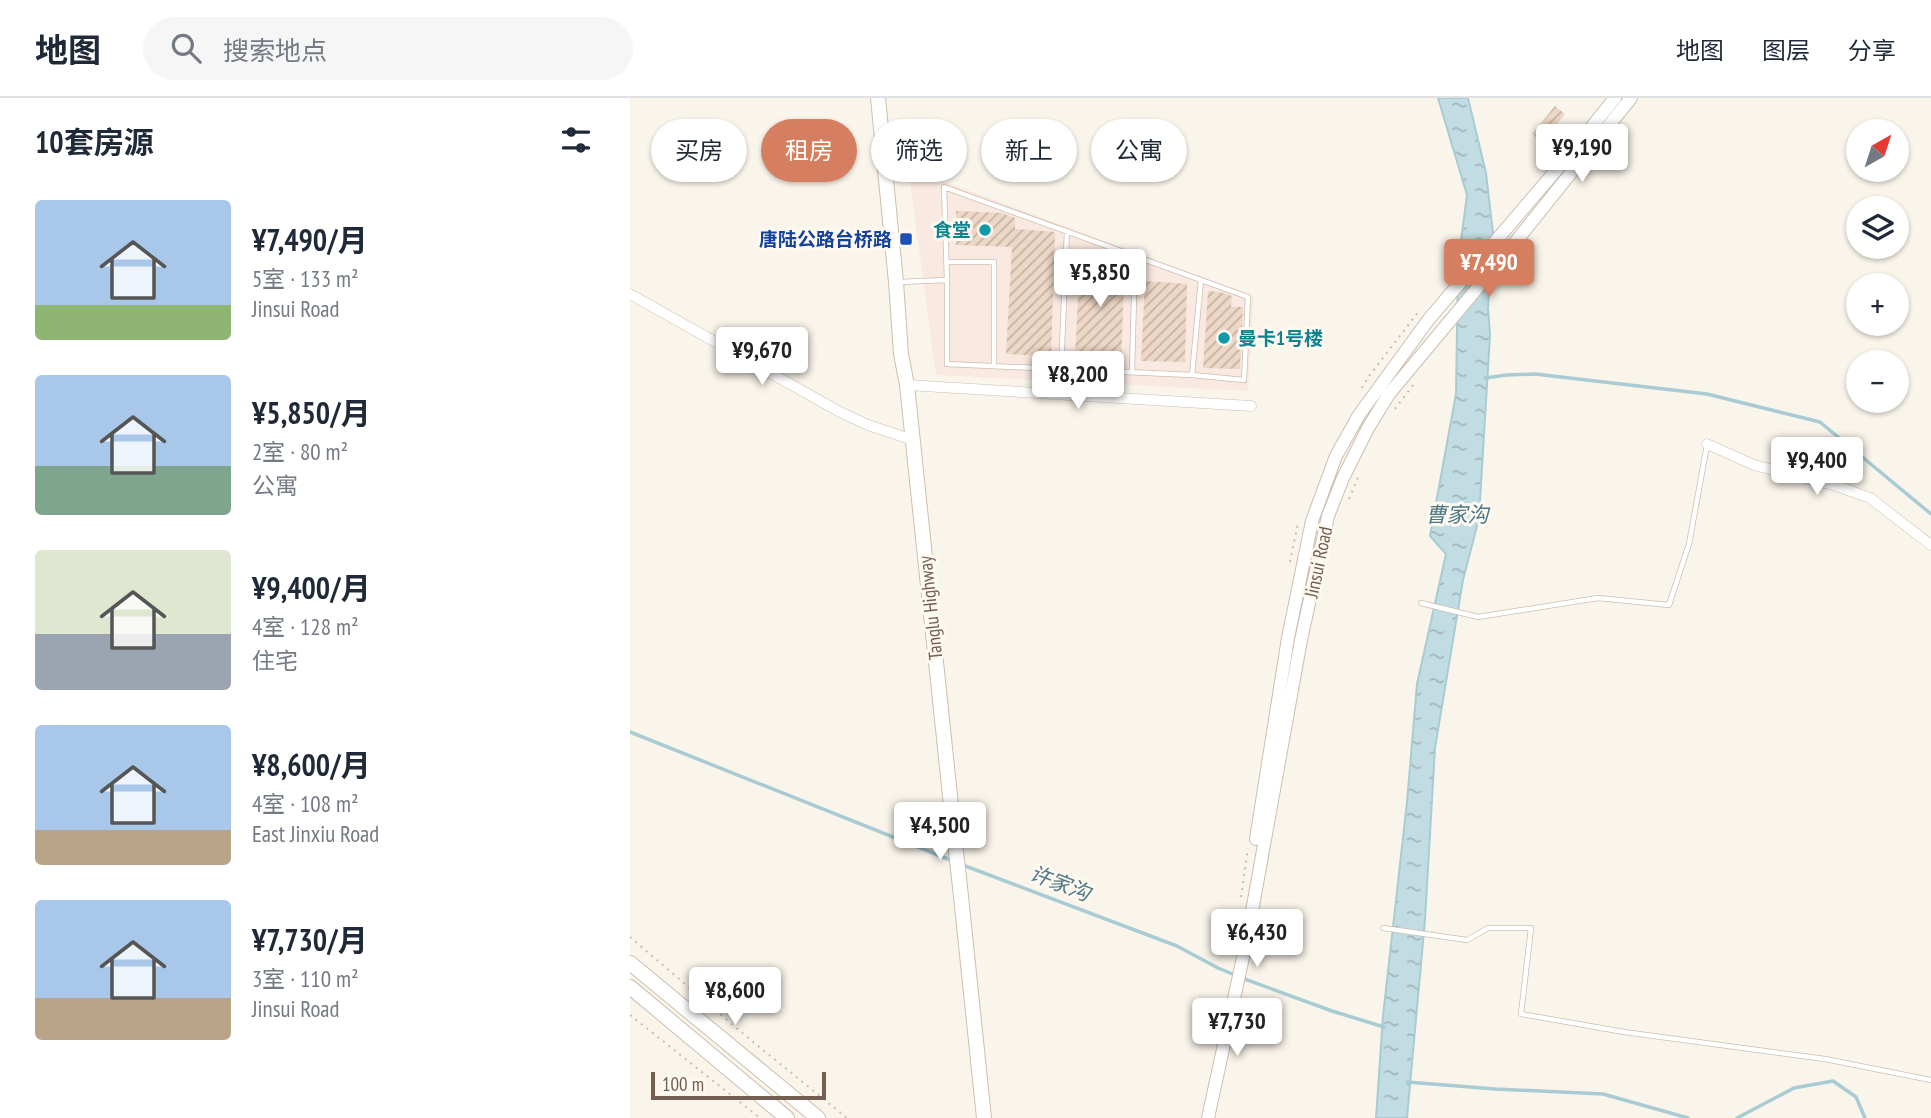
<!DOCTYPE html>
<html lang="zh">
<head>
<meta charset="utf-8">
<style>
	body { margin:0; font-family:"PT Sans Narrow","Noto Sans SC",sans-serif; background:#f6f6f7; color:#1f2937; height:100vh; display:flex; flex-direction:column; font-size:26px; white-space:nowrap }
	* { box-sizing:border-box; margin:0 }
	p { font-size:23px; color:#747a83 }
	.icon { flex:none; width:38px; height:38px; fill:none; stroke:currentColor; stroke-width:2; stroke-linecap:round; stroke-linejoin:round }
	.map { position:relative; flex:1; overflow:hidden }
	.side { display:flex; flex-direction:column; background:#fff; width:630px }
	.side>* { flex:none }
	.banner { position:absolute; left:21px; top:21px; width:665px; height:63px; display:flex; gap:14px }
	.needle { width:46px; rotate:39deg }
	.controls { position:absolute; left:1216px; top:21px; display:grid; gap:14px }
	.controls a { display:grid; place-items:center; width:63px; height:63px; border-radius:50%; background:#fff; box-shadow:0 2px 5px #0004; font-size:35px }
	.scale { position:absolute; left:21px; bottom:18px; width:175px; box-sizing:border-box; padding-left:7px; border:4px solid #735e51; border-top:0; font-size:19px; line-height:24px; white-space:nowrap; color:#735e51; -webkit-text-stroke:5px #fdf9f1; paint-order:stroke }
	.price { position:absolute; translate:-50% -60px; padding:0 16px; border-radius:7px; background:#fff; color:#222; font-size:23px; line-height:46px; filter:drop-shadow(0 2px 4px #0008) }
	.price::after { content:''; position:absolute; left:50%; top:42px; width:21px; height:16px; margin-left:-10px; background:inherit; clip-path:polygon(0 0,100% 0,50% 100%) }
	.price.active { background:#d57e60; color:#fff }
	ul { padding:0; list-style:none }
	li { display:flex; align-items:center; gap:21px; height:175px; padding:0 35px }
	li span { display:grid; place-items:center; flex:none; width:196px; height:140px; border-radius:7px; color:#555 }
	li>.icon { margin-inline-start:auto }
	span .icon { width:84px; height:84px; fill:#fffc; stroke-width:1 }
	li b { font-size:30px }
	h2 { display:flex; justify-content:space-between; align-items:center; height:84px; padding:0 35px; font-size:30px }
	.pill { padding:0 24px; border-radius:32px; background:#fff; box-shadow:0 2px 5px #0004; font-size:24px; line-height:63px }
	.pill.active { background:#d57e60; color:#fff }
	header { display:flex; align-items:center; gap:42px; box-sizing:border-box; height:98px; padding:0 35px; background:#fff; border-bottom:2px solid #e0e1e3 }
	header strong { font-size:33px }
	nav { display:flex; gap:38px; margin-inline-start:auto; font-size:24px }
	.search { width:490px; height:63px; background:#f6f6f7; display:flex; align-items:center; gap:18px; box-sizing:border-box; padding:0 24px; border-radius:38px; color:#747a83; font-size:26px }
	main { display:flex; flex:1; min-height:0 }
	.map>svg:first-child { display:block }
	.commercial { fill:#f9e9e1 }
	.water { fill:url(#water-ripples); stroke:#a9cbd3; stroke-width:2 }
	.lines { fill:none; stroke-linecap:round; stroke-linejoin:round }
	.stream { stroke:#a9cbd3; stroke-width:3.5 }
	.building { fill:url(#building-hatch) }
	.service-casing { stroke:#ccbeb2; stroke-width:6 }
	.minor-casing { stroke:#ccbeb2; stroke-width:11 }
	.tertiary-casing { stroke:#ccbeb2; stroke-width:14 }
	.secondary-casing { stroke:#cebeb0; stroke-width:16 }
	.path { stroke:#d2baa9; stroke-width:2; stroke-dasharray:2 5; stroke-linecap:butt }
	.service { stroke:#fff; stroke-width:4.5 }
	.minor { stroke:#fff; stroke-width:10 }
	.tertiary { stroke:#fff; stroke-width:12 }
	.secondary { stroke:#fff; stroke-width:14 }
	.secondary-bridge-casing { stroke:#cebeb0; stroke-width:16; stroke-linecap:butt }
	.secondary-bridge { stroke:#fff; stroke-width:14 }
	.culture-dot { fill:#0f9aa8; stroke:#fdf9f1; stroke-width:2.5 }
	.transit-dot { fill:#1a4fb4; stroke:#fdf9f1; stroke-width:2.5 }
	.labels { text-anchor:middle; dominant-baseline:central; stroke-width:6; stroke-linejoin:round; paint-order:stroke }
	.culture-label { font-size:19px; font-weight:bold; fill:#0d838f; stroke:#fdf9f1; text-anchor:end }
	.transit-label { font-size:19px; font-weight:bold; fill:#164399; stroke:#fdf9f1; text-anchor:end }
	.street-label { font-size:19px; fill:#735e51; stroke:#fdf9f1 }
	.water-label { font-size:21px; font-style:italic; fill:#4c7883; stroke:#fdf9f1 }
</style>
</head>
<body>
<header>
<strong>地图</strong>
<div class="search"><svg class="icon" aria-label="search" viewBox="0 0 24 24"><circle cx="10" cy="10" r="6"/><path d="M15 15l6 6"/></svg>搜索地点</div>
<nav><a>地图</a><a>图层</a><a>分享</a></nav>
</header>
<main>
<section class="side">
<h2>10套房源<svg class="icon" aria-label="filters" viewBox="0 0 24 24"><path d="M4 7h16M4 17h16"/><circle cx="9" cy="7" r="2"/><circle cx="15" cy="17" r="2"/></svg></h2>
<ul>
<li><span style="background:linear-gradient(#a9c7e8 75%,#8fb573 0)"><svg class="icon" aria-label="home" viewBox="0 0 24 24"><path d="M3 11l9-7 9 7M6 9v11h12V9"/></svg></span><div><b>¥7,490/月</b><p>5室 · 133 m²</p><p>Jinsui Road</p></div></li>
<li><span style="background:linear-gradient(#a9c7e8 65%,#7fa58c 0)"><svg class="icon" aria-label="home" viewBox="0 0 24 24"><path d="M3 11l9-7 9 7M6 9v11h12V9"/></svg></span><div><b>¥5,850/月</b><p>2室 · 80 m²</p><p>公寓</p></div></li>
<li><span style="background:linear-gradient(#dfe7d0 60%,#9aa5b1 0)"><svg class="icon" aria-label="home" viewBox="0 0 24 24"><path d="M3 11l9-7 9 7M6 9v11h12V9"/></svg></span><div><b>¥9,400/月</b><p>4室 · 128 m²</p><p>住宅</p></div></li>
<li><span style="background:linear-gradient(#a9c7e8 75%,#b9a48a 0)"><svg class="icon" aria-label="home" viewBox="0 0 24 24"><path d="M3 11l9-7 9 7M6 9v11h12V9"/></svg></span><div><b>¥8,600/月</b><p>4室 · 108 m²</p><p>East Jinxiu Road</p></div></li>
<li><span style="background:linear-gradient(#a9c7e8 70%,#b9a48a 0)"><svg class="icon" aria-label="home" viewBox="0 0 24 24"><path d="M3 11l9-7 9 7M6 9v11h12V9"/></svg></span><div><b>¥7,730/月</b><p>3室 · 110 m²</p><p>Jinsui Road</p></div></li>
</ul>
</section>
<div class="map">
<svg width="1301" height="1020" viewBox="0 0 1301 1020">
	<defs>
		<pattern id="water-ripples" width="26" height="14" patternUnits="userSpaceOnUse" patternTransform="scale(1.75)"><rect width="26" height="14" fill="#c1dce2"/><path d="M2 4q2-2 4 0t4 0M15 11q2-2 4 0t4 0" fill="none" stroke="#a1b6ba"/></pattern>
		<pattern id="building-hatch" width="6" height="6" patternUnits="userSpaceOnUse" patternTransform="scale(1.75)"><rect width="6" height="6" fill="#edd7c6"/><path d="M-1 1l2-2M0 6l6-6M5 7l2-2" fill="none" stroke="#c4b2a3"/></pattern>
	</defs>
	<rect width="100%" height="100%" fill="#faf5eb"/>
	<!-- commercial -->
	<path class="commercial" d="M 278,70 L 624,198 L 618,293 L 306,277 Z"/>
	<!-- water -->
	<path class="water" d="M 808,0 L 838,0 L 856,75 L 863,135 L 858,210 L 860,237 L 849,420 L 833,482 L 805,650 L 795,822 L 777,1020 L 746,1020 L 753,918 L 777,704 L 787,586 L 816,456 L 800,438 L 826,296 L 828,165 L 837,97 Z"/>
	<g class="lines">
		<!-- stream -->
		<path class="stream" d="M 855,280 L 877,277 L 905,276 L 1077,296 L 1190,324 L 1301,416
			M 0,634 L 323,763
			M 330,766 L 547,848 L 588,870 L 605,877
			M 612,880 L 702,913 L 754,929
			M 777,984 L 865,991 L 973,996 L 1058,1020
			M 1107,1020 L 1164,990 L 1203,983 L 1226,999 L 1235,1020"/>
	</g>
	<!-- building -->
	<path class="building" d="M 925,8 L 935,16 L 912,44 L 902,36 Z
		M 326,113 L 372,115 L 385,120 L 385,131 L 425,134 L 421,258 L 376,256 L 382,149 L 326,147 Z
		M 450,159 L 495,162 L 491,262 L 445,260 Z
		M 515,183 L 557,186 L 555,264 L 511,263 Z
		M 578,193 L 590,194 L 602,198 L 601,209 L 613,209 L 610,271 L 573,270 Z"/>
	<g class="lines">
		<!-- service casing -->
		<g class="service-casing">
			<path id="service" d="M 314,89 L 618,199 L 614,282 L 562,277 L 317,266 L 317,182 Z
				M 317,164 L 364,164 L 364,268
				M 269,184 L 317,182
				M 431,271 L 437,133
				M 502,274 L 505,158
				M 562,277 L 571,182
				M 791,505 L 848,519 L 968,500 L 1039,507 L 1059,446 L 1077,347
				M 753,830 L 837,842 L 858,830 L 901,830 L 891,916 L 994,934 L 1195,961 L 1301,982"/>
		</g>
		<!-- minor casing -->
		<g class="minor-casing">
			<path id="minor" d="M 0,196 L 210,314 L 238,327 L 283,342
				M 277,287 L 621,308
				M 1077,346 L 1124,367 L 1207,388 L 1240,400 L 1301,447"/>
		</g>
		<!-- tertiary casing -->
		<g class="tertiary-casing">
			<path id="tertiary" d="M 626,741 L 658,540 L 682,423 L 706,358 L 729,317 L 799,221 L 940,56 L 985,0
				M 578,1020 L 617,841 L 671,542 L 698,418 L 713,380 L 738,330 L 759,296 L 879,152 L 1001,0"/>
		</g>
		<!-- secondary casing -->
		<g class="secondary-casing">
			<path id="secondary" d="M 248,0 L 266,184 L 271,256 L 277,287 L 324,736
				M 330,789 L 354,1020
				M 0,865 L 188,1020
				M 0,889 L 157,1020"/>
		</g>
		<!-- path -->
		<path class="path" d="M 732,290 L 739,278 L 789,213
			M 765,311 L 783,287
			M 719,401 L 728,380
			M 660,464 L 668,425
			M 611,799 L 618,750
			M 0,839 L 117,939 L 217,1020
			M 0,917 L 130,1020"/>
		<!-- service -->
		<use href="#service" class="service"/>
		<!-- minor -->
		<use href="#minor" class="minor"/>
		<!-- tertiary -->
		<use href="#tertiary" class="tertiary"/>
		<!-- secondary -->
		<use href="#secondary" class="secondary"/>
		<!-- secondary-bridge casing -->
		<g class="secondary-bridge-casing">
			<path id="secondary-bridge" d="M 324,736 L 330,789"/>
		</g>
		<!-- secondary-bridge -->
		<use href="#secondary-bridge" class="secondary-bridge"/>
	</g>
	<!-- markers -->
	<g class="culture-dot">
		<circle cx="355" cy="132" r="7"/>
		<circle cx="594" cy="240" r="7"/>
	</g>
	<rect class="transit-dot" x="269" y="134" width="14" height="14" rx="3.5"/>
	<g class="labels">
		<!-- culture labels -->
		<g class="culture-label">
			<text x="341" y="132">食堂</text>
			<text x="608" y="240" text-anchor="start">曼卡1号楼</text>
		</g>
		<!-- transit labels -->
		<g class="transit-label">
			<text x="262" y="141">唐陆公路台桥路</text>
		</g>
		<!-- street labels -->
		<g class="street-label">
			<text transform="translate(688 464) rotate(-78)">Jinsui Road</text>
			<text transform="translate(300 510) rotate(-96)">Tanglu Highway</text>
		</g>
		<!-- water labels -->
		<g class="water-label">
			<text x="827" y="416">曹家沟</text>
			<text transform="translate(430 785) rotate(21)">许家沟</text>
		</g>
	</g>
</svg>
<div class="controls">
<a><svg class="needle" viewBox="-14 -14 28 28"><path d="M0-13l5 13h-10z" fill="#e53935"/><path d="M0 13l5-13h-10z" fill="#747a83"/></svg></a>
<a><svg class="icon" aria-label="layers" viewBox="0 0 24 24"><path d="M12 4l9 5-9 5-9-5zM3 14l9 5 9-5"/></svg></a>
<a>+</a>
<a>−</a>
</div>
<div class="scale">100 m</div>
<b class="price" style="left:952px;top:86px">¥9,190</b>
<b class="price active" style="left:859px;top:201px">¥7,490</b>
<b class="price" style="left:470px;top:211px">¥5,850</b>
<b class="price" style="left:132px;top:289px">¥9,670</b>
<b class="price" style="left:448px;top:313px">¥8,200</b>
<b class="price" style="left:1187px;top:399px">¥9,400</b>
<b class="price" style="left:310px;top:764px">¥4,500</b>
<b class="price" style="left:627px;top:871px">¥6,430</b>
<b class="price" style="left:105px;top:929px">¥8,600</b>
<b class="price" style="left:607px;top:960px">¥7,730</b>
<div class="banner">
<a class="pill">买房</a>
<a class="pill active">租房</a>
<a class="pill">筛选</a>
<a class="pill">新上</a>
<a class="pill">公寓</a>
</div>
</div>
</main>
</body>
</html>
